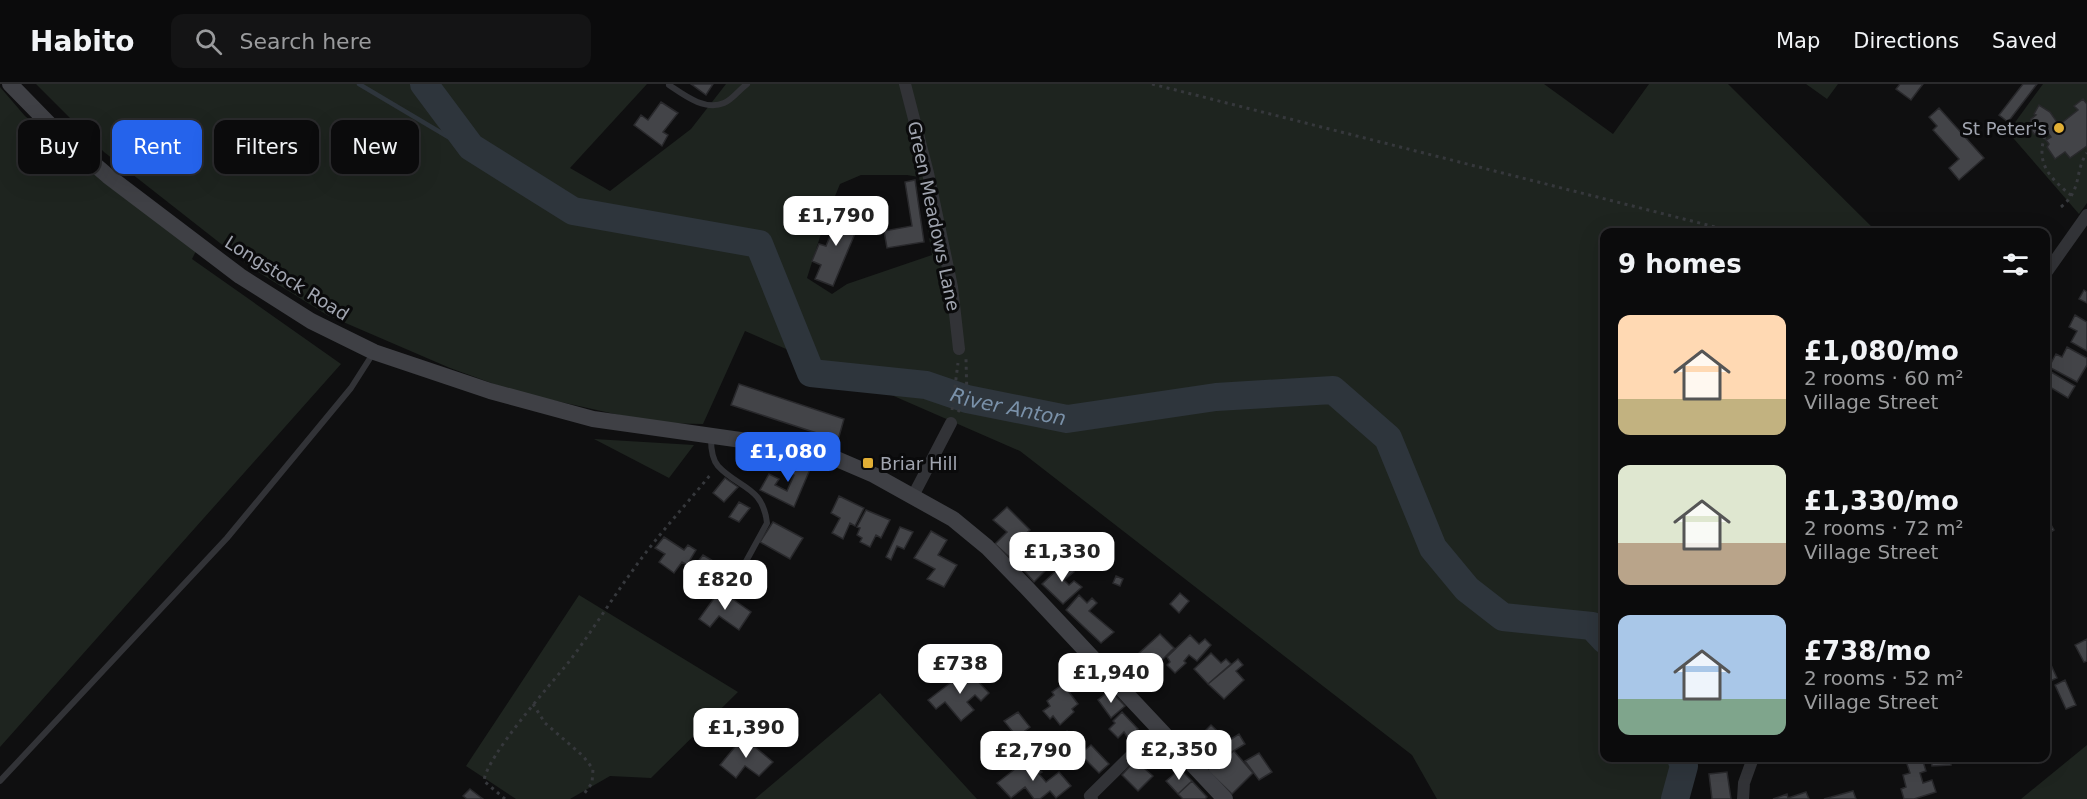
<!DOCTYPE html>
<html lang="en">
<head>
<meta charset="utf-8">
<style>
	body { margin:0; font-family:"DejaVu Sans",sans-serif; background:#141415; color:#f1f3f6; height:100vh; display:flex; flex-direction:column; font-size:22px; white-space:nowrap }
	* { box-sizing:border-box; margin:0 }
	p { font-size:20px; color:#9a9b9d }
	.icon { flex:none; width:33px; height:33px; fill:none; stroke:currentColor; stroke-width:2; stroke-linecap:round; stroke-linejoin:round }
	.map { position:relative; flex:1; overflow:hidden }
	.drawer { position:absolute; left:1600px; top:144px; width:450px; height:534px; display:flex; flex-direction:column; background:#0b0b0c; border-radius:12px; box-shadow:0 6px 24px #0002,0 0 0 2px #2b2b2d }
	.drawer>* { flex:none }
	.guide { position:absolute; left:18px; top:36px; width:570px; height:54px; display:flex; gap:12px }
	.price { position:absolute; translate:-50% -51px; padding:0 14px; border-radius:12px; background:#fff; color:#222; font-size:20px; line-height:39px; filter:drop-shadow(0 2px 3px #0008) }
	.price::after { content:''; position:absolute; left:50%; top:36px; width:18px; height:14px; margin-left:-9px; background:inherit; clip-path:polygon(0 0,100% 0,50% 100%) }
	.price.selected { background:#2563eb; color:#fff }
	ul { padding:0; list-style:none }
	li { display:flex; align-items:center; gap:18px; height:150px; padding:0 18px }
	li span { display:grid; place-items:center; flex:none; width:168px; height:120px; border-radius:12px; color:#555 }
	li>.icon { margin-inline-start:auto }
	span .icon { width:72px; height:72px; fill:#fffc; stroke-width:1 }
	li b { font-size:26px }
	h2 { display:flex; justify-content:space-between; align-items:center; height:72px; padding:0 18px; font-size:26px }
	.chip { padding:0 21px; border-radius:12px; background:#0b0b0c; box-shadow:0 6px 24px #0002,0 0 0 2px #2b2b2d; font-size:21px; line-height:54px }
	.chip.selected { background:#2563eb; color:#fff }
	header { display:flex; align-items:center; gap:36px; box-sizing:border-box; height:84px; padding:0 30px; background:#0b0b0c; border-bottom:2px solid #2b2b2d }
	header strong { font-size:28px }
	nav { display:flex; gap:33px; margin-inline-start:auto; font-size:21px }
	.search { width:420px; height:54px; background:#141415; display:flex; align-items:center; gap:15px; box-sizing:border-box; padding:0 21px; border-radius:12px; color:#9a9b9d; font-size:22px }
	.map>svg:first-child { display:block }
	.green { fill:#1e241f; fill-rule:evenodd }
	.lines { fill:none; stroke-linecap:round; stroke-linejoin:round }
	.stream { stroke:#2e353c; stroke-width:4.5 }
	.river { stroke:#2e353c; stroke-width:28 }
	.building { fill:#434448; stroke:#29292c; stroke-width:1.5 }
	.path { stroke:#36383c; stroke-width:3; stroke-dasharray:3 4.5; stroke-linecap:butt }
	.lane { stroke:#323337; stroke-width:6 }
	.street { stroke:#323337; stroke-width:12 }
	.secondary { stroke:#3f4045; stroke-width:16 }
	.poi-dot { fill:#e2af35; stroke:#0a0a0b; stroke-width:2 }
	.labels { text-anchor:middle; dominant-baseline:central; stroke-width:6; stroke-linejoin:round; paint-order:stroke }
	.poi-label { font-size:18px; fill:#a1a5b0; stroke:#0a0a0b; text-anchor:end }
	.street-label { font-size:18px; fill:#a1a5b0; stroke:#0a0a0b }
	.water-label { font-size:20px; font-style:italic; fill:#7a91a9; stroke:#0a0a0b }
</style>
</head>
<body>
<header>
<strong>Habito</strong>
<div class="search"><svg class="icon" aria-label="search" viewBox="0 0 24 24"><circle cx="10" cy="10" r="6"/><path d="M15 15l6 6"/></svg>Search here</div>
<nav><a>Map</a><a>Directions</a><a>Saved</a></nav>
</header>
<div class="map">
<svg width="2087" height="715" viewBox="0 0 2087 715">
	<rect width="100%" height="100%" fill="#0f0f10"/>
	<!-- green -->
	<path class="green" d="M 36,0 L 647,0 L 570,84 L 610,107 L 691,45 L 726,0 L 1544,0 L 1613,50 L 1649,0 L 1728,0 L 1877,148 L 1605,148 L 1605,674 L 1697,674 L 1681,715 L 1437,715 L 1412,671 L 1020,367 L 745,247 L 703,340 L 655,339 L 516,308 L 450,284 L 327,231 L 253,185 L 104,68 ZM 861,91 L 907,91 L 919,93 L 932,171 L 847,200 L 832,210 L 807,194 L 826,134 L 840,100 Z
		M 1806,0 L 1838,0 L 1827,15 Z
		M 2043,0 L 2087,0 L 2087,119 L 2079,130 L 2008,48 Z
		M 0,3 L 25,32 L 76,76 L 196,167 L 192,175 L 341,280 L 0,663 Z
		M 594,355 L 694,361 L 669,394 Z
		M 579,511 L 738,608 L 651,694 L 610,692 L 570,715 L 516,715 L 466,682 Z
		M 880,609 L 977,715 L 755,715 Z
		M 2087,661 L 2087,715 L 2021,715 Z"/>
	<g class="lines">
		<!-- stream -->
		<path class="stream" d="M 359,0 L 573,127"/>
		<!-- river -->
		<g class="river">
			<path id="s1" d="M 424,0 L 471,63 L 573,127 L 759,160 L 811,289 L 926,301 L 967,315 L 1067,335 L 1216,313 L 1333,306 L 1388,354 L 1433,464 L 1467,505 L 1503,533 L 1592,542 L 1605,556"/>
			<path d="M 1675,715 L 1684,682 L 1681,674"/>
		</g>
	</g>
	<!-- building -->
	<path class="building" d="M 691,0 L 713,0 L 706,11 Z
		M 1900,0 L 1923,0 L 1911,16 L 1896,5 Z
		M 2023,0 L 2037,0 L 2008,38 L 1999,31 Z
		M 2083,15 L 2087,20 L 2087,62 L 2070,74 L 2065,68 L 2055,75 L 2047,63 L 2049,60 L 2046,56 L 2051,53 L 2046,46 L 2041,50 L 2034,50 L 2029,42 L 2031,35 L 2036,31 L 2034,30 L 2039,21 L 2050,28 L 2059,41 L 2078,26 L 2074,22 Z
		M 661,18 L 678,29 L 663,48 L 668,51 L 662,62 L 634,41 L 641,31 L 648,36 Z
		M 1939,24 L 1984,74 L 1959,96 L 1949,84 L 1959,75 L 1933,46 L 1937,42 L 1929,33 Z
		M 915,96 L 924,158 L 887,164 L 884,147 L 912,142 L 905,98 Z
		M 843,120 L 854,124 L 849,136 L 859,140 L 833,202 L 815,195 L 821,181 L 812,177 L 819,160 L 826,162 Z
		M 2084,206 L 2087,208 L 2087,219 L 2079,215 Z
		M 2075,231 L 2087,238 L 2087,267 L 2071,258 L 2077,247 L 2069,243 Z
		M 2067,263 L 2087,274 L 2087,281 L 2077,298 L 2049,283 L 2056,270 L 2062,273 Z
		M 2046,285 L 2075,302 L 2068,314 L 2050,303 L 2046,309 Z
		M 739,300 L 844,335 L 838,356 L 731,321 Z
		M 788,374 L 811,383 L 794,423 L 760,406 L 769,390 L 779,395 L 775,401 L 787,407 L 794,391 L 782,385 Z
		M 725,394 L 738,403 L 724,418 L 713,409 Z
		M 839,412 L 864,424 L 855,442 L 850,439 L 843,455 L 832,449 L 840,434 L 831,429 Z
		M 739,418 L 750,424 L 739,438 L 729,433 Z
		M 1007,423 L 1030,446 L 1023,452 L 1036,464 L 1018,481 L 995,460 L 1007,448 L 993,436 Z
		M 866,426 L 890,436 L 881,454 L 876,451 L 870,463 L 860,458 L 862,454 L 857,451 L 860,444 L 857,443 Z
		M 2046,432 L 2054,446 L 2046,451 Z
		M 773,438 L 803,454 L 790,475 L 760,458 Z
		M 900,443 L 913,448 L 904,465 L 897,462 L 891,476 L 886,473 Z
		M 931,447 L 947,456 L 938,471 L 957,481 L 944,503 L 927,495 L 935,485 L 914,474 Z
		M 664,453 L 684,466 L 688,461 L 696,466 L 687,481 L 682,478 L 674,489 L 659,478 L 665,470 L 655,464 Z
		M 703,471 L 728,486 L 718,503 L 710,499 L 705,506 L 685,494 Z
		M 1033,471 L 1047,485 L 1034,498 L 1020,482 Z
		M 1065,478 L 1073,479 L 1074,488 L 1064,496 L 1069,501 L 1074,497 L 1082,503 L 1063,520 L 1042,500 Z
		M 1116,492 L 1123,495 L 1120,502 L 1113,499 Z
		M 720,506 L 751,528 L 739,546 L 719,532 L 710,543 L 699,535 Z
		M 1180,509 L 1189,517 L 1179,529 L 1170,520 Z
		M 1079,511 L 1087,519 L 1092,514 L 1097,519 L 1089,527 L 1114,548 L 1101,559 L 1066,526 Z
		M 1160,550 L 1174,564 L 1141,597 L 1130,586 L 1140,576 L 1137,571 Z
		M 1190,551 L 1199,560 L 1205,555 L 1211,561 L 1197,577 L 1189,571 L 1184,577 L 1186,579 L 1175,589 L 1167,581 L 1170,578 L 1167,573 Z
		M 2087,555 L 2087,577 L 2084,578 L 2075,561 Z
		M 1211,569 L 1221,579 L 1226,575 L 1231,580 L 1208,600 L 1194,585 Z
		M 1238,575 L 1243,581 L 1236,587 L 1244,596 L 1224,615 L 1208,600 Z
		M 2051,581 L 2057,594 L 2046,599 L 2046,584 Z
		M 967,586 L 989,609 L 981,617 L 975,611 L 967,618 L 974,626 L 961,637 L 945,618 L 936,625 L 928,616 Z
		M 2065,596 L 2076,621 L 2066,625 L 2055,601 Z
		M 1063,600 L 1078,620 L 1072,625 L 1074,628 L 1060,641 L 1053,632 L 1050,635 L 1043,627 L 1050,622 L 1047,617 L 1054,611 L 1052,608 Z
		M 1110,606 L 1125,622 L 1111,634 L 1098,616 Z
		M 1018,628 L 1030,643 L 1017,653 L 1004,637 Z
		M 1122,628 L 1138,645 L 1128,654 L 1124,648 L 1118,654 L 1109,645 L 1115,639 L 1113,637 Z
		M 1211,641 L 1228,657 L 1239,650 L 1245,660 L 1210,681 L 1200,671 L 1213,660 L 1202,650 Z
		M 1067,647 L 1076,658 L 1069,665 L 1059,654 Z
		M 743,653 L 773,678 L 759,692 L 745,682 L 736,694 L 720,681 Z
		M 1091,661 L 1109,680 L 1099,689 L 1080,670 Z
		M 1234,667 L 1253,689 L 1232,710 L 1207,686 Z
		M 1259,669 L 1272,688 L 1259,696 L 1245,677 Z
		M 1135,670 L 1147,683 L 1144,684 L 1153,692 L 1138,707 L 1122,691 L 1130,682 L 1127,678 Z
		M 1029,674 L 1042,688 L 1039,690 L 1046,698 L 1059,688 L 1071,702 L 1056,714 L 1050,707 L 1040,715 L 1034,715 L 1025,703 L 1011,714 L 997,699 Z
		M 1919,674 L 1922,674 L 1926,687 L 1920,689 L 1923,699 L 1932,696 L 1936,708 L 1914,715 L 1904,715 L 1901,705 L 1906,703 L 1903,691 L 1910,689 L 1906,677 Z
		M 1931,674 L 1950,674 L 1951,681 L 1932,682 Z
		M 1180,685 L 1192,697 L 1178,710 L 1166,697 Z
		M 1727,688 L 1731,715 L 1712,715 L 1709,690 Z
		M 1192,697 L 1207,713 L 1205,715 L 1183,715 L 1178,710 Z
		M 470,705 L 483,715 L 467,715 L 463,712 Z
		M 1853,707 L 1856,715 L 1824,715 Z
		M 1806,708 L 1809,715 L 1773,715 L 1787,710 L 1788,714 Z"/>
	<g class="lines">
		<!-- path -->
		<path class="path" d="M 1152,0 L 1735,148
			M 2045,52 C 2035,80 2051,95 2072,112
			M 2061,123 C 2083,105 2074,87 2087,69
			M 952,326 L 958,279
			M 958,328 L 967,315 L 966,275
			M 533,620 L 545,639 L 583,672 L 593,685 L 592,699 L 584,710
			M 505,715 L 484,697 C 486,673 550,601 568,579 C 591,549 611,516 633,486 C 657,452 685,422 711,390"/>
		<!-- lane -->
		<path class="lane" d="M 669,1 C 684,11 704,27 724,19 C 732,16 740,5 747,0
			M 711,355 C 711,364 712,375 718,382 C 738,404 763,402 767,439 L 732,503
			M 0,697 L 227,454 L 351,304 L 374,268"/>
		<!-- street -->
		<path class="street" d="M 905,0 L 928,89 L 952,203 L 959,265
			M 2046,189 L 2087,131
			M 913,412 L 951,339
			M 1092,715 L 1090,712 L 1159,644
			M 1743,715 L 1744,699 L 1753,674"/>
		<!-- secondary -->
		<path class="secondary" d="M 10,0 L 58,49 L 108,92 L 240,192 L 311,237 L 374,268 L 490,307 L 593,335 L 769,360 L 832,373 L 874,391 L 953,435 L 987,463 L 1026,503 L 1225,715"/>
	</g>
	<!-- markers -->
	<g class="poi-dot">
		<circle cx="2059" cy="44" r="6"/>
		<rect x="862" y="373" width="12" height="12" rx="3"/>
	</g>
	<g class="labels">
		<!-- poi labels -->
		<g class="poi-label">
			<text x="2047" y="44">St Peter's</text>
			<text x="880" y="379" text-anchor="start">Briar Hill</text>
		</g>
		<!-- street labels -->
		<g class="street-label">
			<text transform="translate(934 132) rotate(78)">Green Meadows Lane</text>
			<text transform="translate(287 194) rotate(32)">Longstock Road</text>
		</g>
		<!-- water labels -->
		<g class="water-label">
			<text stroke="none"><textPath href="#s1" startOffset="728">River Anton</textPath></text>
		</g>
	</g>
</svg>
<b class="price" style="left:836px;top:163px">£1,790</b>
<b class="price selected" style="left:788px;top:399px">£1,080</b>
<b class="price" style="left:1062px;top:499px">£1,330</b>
<b class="price" style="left:725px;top:527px">£820</b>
<b class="price" style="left:960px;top:611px">£738</b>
<b class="price" style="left:1111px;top:620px">£1,940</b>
<b class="price" style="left:746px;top:675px">£1,390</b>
<b class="price" style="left:1179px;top:697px">£2,350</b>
<b class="price" style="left:1033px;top:698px">£2,790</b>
<div class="guide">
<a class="chip">Buy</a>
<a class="chip selected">Rent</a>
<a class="chip">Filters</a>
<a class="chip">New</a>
</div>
<section class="drawer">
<h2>9 homes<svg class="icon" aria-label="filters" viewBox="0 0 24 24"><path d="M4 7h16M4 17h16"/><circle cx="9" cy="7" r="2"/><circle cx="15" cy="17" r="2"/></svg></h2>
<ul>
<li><span style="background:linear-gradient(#ffd9b3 70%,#c2b280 0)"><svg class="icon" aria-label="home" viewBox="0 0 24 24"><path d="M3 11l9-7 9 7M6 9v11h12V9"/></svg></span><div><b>£1,080/mo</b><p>2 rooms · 60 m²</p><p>Village Street</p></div></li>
<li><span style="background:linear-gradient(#dfe7d0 65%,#b9a48a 0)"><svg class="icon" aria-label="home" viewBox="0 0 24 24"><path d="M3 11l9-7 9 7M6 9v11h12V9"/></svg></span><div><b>£1,330/mo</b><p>2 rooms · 72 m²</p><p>Village Street</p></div></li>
<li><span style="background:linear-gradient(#a9c7e8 70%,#7fa58c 0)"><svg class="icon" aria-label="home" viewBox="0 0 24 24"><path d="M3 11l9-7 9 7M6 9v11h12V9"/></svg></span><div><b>£738/mo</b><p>2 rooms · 52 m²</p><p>Village Street</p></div></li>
</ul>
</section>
</div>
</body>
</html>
